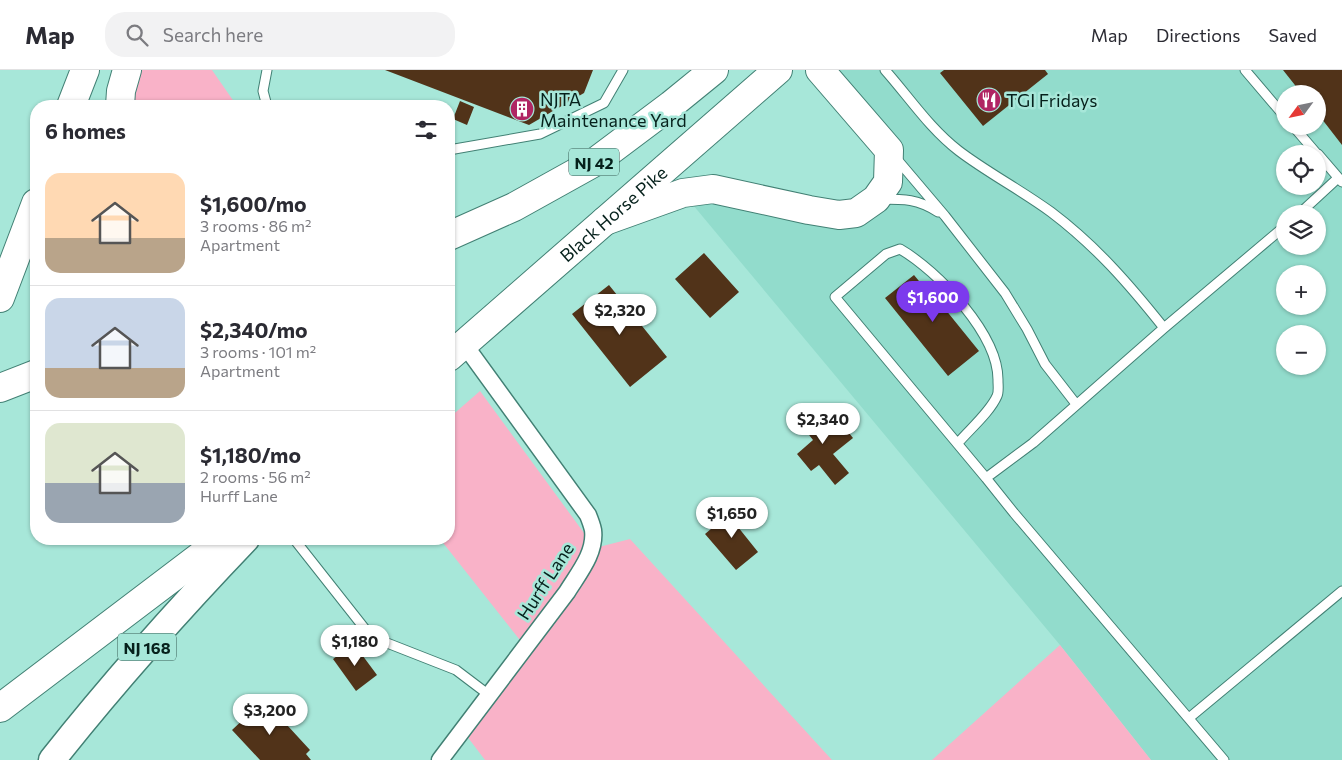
<!DOCTYPE html>
<html lang="en">
<head>
<meta charset="utf-8">
<style>
	body { margin:0; font-family:Commissioner,sans-serif; background:#f2f2f3; color:#2b2b33; height:100vh; display:flex; flex-direction:column; font-size:19px; white-space:nowrap }
	* { box-sizing:border-box; margin:0 }
	p { font-size:16px; color:#7c7c81 }
	.icon { flex:none; width:28px; height:28px; fill:none; stroke:currentColor; stroke-width:2; stroke-linecap:round; stroke-linejoin:round }
	.map { position:relative; flex:1; overflow:hidden }
	.side { position:absolute; left:30px; top:30px; width:425px; height:445px; display:flex; flex-direction:column; background:#fff; border-radius:20px; box-shadow:0 1px 4px #0004 }
	.side>* { flex:none }
	.needle { width:32px; rotate:237deg }
	.fabs { position:absolute; left:1276px; top:15px; display:grid; gap:10px }
	.fabs a { display:grid; place-items:center; width:50px; height:50px; border-radius:50%; background:#fff; box-shadow:0 1px 4px #0004; font-size:25px }
	.price { position:absolute; translate:-50% -42px; padding:0 11px; border-radius:18px; background:#fff; color:#222; font-size:16px; line-height:32px; filter:drop-shadow(0 1px 2px #0008) }
	.price::after { content:''; position:absolute; left:50%; top:30px; width:15px; height:11px; margin-left:-8px; background:inherit; clip-path:polygon(0 0,100% 0,50% 100%) }
	.price.selected { background:#7c3aed; color:#fff }
	ul { padding:0; list-style:none }
	li { display:flex; align-items:center; gap:15px; height:125px; padding:0 15px }
	li+li { border-top:1px solid #e1e1e2 }
	li span { display:grid; place-items:center; flex:none; width:140px; height:100px; border-radius:15px; color:#555 }
	li>.icon { margin-inline-start:auto }
	span .icon { width:60px; height:60px; fill:#fffc; stroke-width:1 }
	li b { font-size:21px }
	h2 { display:flex; justify-content:space-between; align-items:center; height:60px; padding:0 15px; font-size:21px }
	header { display:flex; align-items:center; gap:30px; box-sizing:border-box; height:70px; padding:0 25px; background:#fff; border-bottom:1px solid #e1e1e2 }
	header strong { font-size:24px }
	nav { display:flex; gap:28px; margin-inline-start:auto; font-size:18px }
	.search { width:350px; height:45px; background:#f2f2f3; display:flex; align-items:center; gap:12px; box-sizing:border-box; padding:0 18px; border-radius:20px; color:#7c7c81; font-size:19px }
	.map>svg:first-child { display:block }
	.built { fill:#92dccc; fill-rule:evenodd }
	.green { fill:#f9b2c8 }
	.building { fill:#513319 }
	.lines { fill:none; stroke-linecap:round; stroke-linejoin:round }
	.service-casing { stroke:#428074; stroke-width:11 }
	.minor-casing { stroke:#428074; stroke-width:19 }
	.primary-casing { stroke:#428074; stroke-width:29 }
	.trunk-casing { stroke:#428074; stroke-width:30 }
	.motorway-casing { stroke:#428074; stroke-width:30 }
	.service { stroke:#fff; stroke-width:9 }
	.minor { stroke:#fff; stroke-width:16 }
	.primary { stroke:#fff; stroke-width:26 }
	.trunk { stroke:#fff; stroke-width:28 }
	.motorway { stroke:#fff; stroke-width:28 }
	.labels { text-anchor:middle; dominant-baseline:central; stroke-width:5; stroke-linejoin:round; paint-order:stroke }
	.shield { fill:#a7e7d9; stroke:#365c55; stroke-width:1 }
	.shield-label { font-size:16px; font-weight:bold; fill:#06211c }
	.poi-label { font-size:18px; fill:#06211c; stroke:#a7e7d9; text-anchor:start }
	.street-label { font-size:18px; fill:#06211c; stroke:#a7e7d9 }
</style>
</head>
<body>
<header>
<strong>Map</strong>
<div class="search"><svg class="icon" aria-label="search" viewBox="0 0 24 24"><circle cx="10" cy="10" r="6"/><path d="M15 15l6 6"/></svg>Search here</div>
<nav><a>Map</a><a>Directions</a><a>Saved</a></nav>
</header>
<div class="map">
<svg width="1342" height="690" viewBox="0 0 1342 690">
	<rect width="100%" height="100%" fill="#a7e7d9"/>
	<!-- built -->
	<path class="built" d="M 820,0 L 1342,0 L 1342,690 L 1151,690 L 1060,575 L 683,123 L 809,140 L 876,129 L 888,80 ZM 1285,24 L 1318,24 L 1318,56 L 1285,56 ZM 1285,84 L 1318,84 L 1318,116 L 1285,116 ZM 1285,144 L 1318,144 L 1318,176 L 1285,176 ZM 1285,204 L 1318,204 L 1318,236 L 1285,236 ZM 1285,264 L 1318,264 L 1318,296 L 1285,296 Z"/>
	<!-- green -->
	<path class="green" d="M 129,0 L 212,0 L 237,36 L 134,36 Z
		M 480,321 L 595,478 L 630,469 L 832,690 L 485,690 L 463,661 L 527,579 L 440,469 L 449,469 L 449,348 Z
		M 1060,575 L 1151,690 L 932,690 Z"/>
	<!-- building -->
	<path class="building" d="M 385,0 L 593,0 L 584,23 L 529,55 Z
		M 944,0 L 1045,0 L 1048,4 L 983,56 L 940,3 Z
		M 1283,0 L 1342,0 L 1342,75 L 1318,44 L 1318,24 L 1302,24 Z
		M 420,30 L 439,36 L 418,36 Z
		M 460,31 L 474,37 L 467,55 L 453,49 Z
		M 704,183 L 739,222 L 710,248 L 675,209 Z
		M 914,205 L 928,222 L 941,212 L 956,230 L 945,239 L 979,281 L 948,306 L 885,228 Z
		M 609,215 L 667,287 L 630,317 L 572,244 Z
		M 809,336 L 827,355 L 830,352 L 835,358 L 841,353 L 853,368 L 833,384 L 849,403 L 835,415 L 819,395 L 811,401 L 797,384 L 813,370 L 795,347 Z
		M 737,437 L 748,449 L 738,457 L 758,482 L 736,500 L 705,464 Z
		M 354,574 L 377,605 L 356,621 L 333,589 Z
		M 264,630 L 310,680 L 306,684 L 311,690 L 260,690 L 232,660 Z"/>
	<g class="lines">
		<!-- service casing -->
		<g class="service-casing">
			<path id="service" d="M 267,0 L 263,21 L 267,36
				M 885,0 C 909,27 930,59 959,81 C 988,103 1021,120 1051,142 C 1096,176 1129,214 1164,258
				M 1245,0 L 1285,47
				M 1293,56 L 1317,84
				M 449,80 L 540,64 L 604,33 L 623,0
				M 1318,84 L 1342,112
				M 895,87 L 945,146 L 1005,223 L 1027,259 L 1045,294 L 1076,334
				M 881,129 C 904,129 918,129 938,142
				M 1299,144 L 1338,108
				M 958,373 C 970,359 990,342 997,326 C 999,322 998,315 998,311 C 999,265 938,201 900,179 L 886,184 L 835,227 L 986,408
				M 294,469 L 365,559 L 382,571 L 456,600 L 489,625
				M 1189,648 L 1342,521
				M 1224,690 L 1014,443 L 986,408 L 1033,373 L 1164,258 L 1285,156"/>
		</g>
		<!-- minor casing -->
		<g class="minor-casing">
			<path id="minor" d="M 440,690 L 567,522 C 578,504 596,483 593,460 C 592,455 590,450 588,445 L 464,274"/>
		</g>
		<!-- primary casing -->
		<g class="primary-casing">
			<path id="primary" d="M 52,690 C 113,613 178,540 246,469"/>
		</g>
		<!-- trunk casing -->
		<g class="trunk-casing">
			<g id="trunk">
				<path d="M 605,151 L 683,123 L 713,119 L 809,140 L 839,145 L 856,143 L 876,129 L 888,112 L 889,80 L 820,0"/>
				<path id="s1" d="M 449,287 L 778,0"/>
			</g>
		</g>
		<!-- motorway casing -->
		<g class="motorway-casing">
			<path id="motorway" d="M 71,36 L 85,0
				M 120,36 L 121,21 L 127,0
				M 449,166 L 514,137 L 595,92 L 671,35 L 714,0
				M 0,228 L 36,133
				M 0,318 L 36,304
				M 0,638 L 223,469"/>
		</g>
		<!-- service -->
		<use href="#service" class="service"/>
		<!-- minor -->
		<use href="#minor" class="minor"/>
		<!-- primary -->
		<use href="#primary" class="primary"/>
		<!-- trunk -->
		<use href="#trunk" class="trunk"/>
		<!-- motorway -->
		<use href="#motorway" class="motorway"/>
	</g>
	<!-- icons -->
	<defs>
		<g id="restaurant-disc" transform="scale(1.25)"><circle r="9.5" fill="#b02563" stroke="#a7e7d9"/><path d="M-5-6h1v4h1v-4h1v4h1v-4h1v5L-1.5 .5V6h-2V.5L-5-1ZM5-6V6H3V1.5H1.5Q1.5-4 5-6Z" fill="#fff"/></g>
		<g id="building-disc" transform="scale(1.25)"><circle r="9.5" fill="#b02563" stroke="#a7e7d9"/><path d="M-4-6H4V6H1V3H-1V6H-4ZM-2.5-4.3h1.7v1.8h-1.7ZM.8-4.3h1.7v1.8H.8ZM-2.5-1h1.7V.8h-1.7ZM.8-1h1.7V.8H.8Z" fill="#fff"/></g>
	</defs>
	<g fill-rule="evenodd">
		<use href="#restaurant-disc" x="989" y="30"/>
		<use href="#building-disc" x="522" y="39"/>
	</g>
	<g class="labels">
		<!-- shield labels -->
		<g class="shield">
			<rect x="569" y="78.5" width="50" height="27" rx="4"/>
			<rect x="118" y="563.5" width="58" height="27" rx="4"/>
		</g>
		<g class="shield-label">
			<text x="594" y="92">NJ 42</text>
			<text x="147" y="577">NJ 168</text>
		</g>
		<!-- poi labels -->
		<g class="poi-label">
			<text x="540" y="29">NJTA<tspan x="540" dy="21">Maintenance Yard</tspan></text>
			<text x="1006" y="30">TGI Fridays</text>
		</g>
		<!-- street labels -->
		<g class="street-label">
			<text stroke="none"><textPath href="#s1" startOffset="218">Black Horse Pike</textPath></text>
			<text transform="translate(545 511) rotate(-57)">Hurff Lane</text>
		</g>
	</g>
</svg>
<div class="fabs">
<a><svg class="needle" viewBox="-14 -14 28 28"><path d="M0-13l5 13h-10z" fill="#e53935"/><path d="M0 13l5-13h-10z" fill="#7c7c81"/></svg></a>
<a><svg class="icon" aria-label="locate" viewBox="0 0 24 24"><circle cx="12" cy="12" r="6"/><path d="M12 2v4M12 18v4M2 12h4M18 12h4"/></svg></a>
<a><svg class="icon" aria-label="layers" viewBox="0 0 24 24"><path d="M12 4l9 5-9 5-9-5zM3 14l9 5 9-5"/></svg></a>
<a>+</a>
<a>−</a>
</div>
<b class="price selected" style="left:933px;top:253px">$1,600</b>
<b class="price" style="left:620px;top:266px">$2,320</b>
<b class="price" style="left:823px;top:375px">$2,340</b>
<b class="price" style="left:732px;top:469px">$1,650</b>
<b class="price" style="left:355px;top:597px">$1,180</b>
<b class="price" style="left:270px;top:666px">$3,200</b>
<section class="side">
<h2>6 homes<svg class="icon" aria-label="filters" viewBox="0 0 24 24"><path d="M4 7h16M4 17h16"/><circle cx="9" cy="7" r="2"/><circle cx="15" cy="17" r="2"/></svg></h2>
<ul>
<li><span style="background:linear-gradient(#ffd9b3 65%,#b9a48a 0)"><svg class="icon" aria-label="home" viewBox="0 0 24 24"><path d="M3 11l9-7 9 7M6 9v11h12V9"/></svg></span><div><b>$1,600/mo</b><p>3 rooms · 86 m²</p><p>Apartment</p></div></li>
<li><span style="background:linear-gradient(#c9d6e8 70%,#b9a48a 0)"><svg class="icon" aria-label="home" viewBox="0 0 24 24"><path d="M3 11l9-7 9 7M6 9v11h12V9"/></svg></span><div><b>$2,340/mo</b><p>3 rooms · 101 m²</p><p>Apartment</p></div></li>
<li><span style="background:linear-gradient(#dfe7d0 60%,#9aa5b1 0)"><svg class="icon" aria-label="home" viewBox="0 0 24 24"><path d="M3 11l9-7 9 7M6 9v11h12V9"/></svg></span><div><b>$1,180/mo</b><p>2 rooms · 56 m²</p><p>Hurff Lane</p></div></li>
</ul>
</section>
</div>
</body>
</html>
